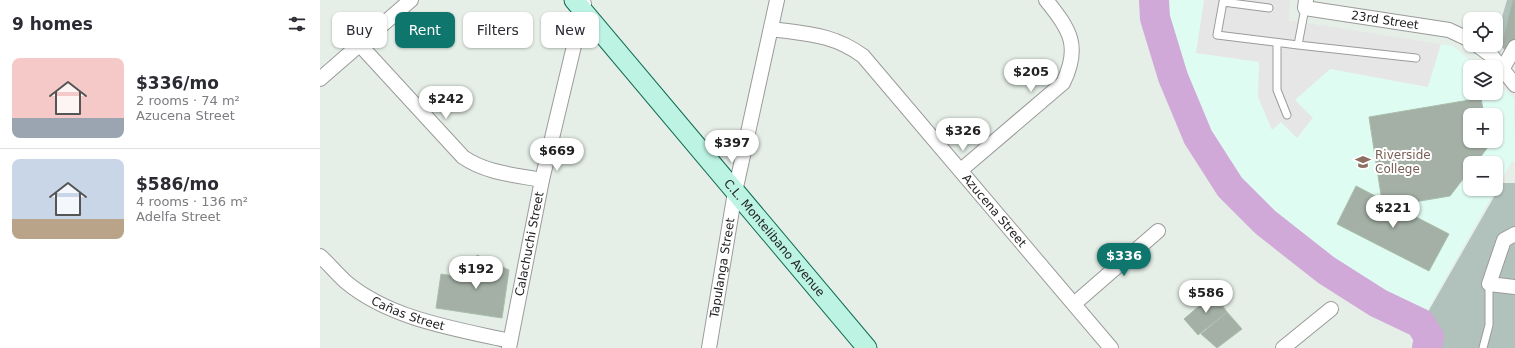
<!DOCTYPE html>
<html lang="en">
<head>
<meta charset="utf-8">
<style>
	body { margin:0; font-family:"DejaVu Sans",sans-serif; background:#f2f2f3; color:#2b2b33; height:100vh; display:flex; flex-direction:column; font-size:15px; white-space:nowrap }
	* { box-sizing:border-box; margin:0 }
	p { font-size:13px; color:#7c7c81 }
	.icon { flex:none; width:22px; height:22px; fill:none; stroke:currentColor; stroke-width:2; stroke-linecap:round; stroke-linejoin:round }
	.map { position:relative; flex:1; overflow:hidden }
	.sheet { display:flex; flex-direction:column; background:#fff; width:320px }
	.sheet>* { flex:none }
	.hud { position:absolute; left:12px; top:12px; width:380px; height:36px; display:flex; gap:8px }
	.controls { position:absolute; left:1143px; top:12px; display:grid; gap:8px }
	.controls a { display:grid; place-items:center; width:40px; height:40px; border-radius:8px; background:#fff; box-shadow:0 1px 3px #0004; font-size:20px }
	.price { position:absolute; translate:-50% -34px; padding:0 9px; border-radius:14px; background:#fff; color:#222; font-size:13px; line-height:26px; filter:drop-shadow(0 1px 2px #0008) }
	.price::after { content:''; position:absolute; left:50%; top:24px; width:12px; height:9px; margin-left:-6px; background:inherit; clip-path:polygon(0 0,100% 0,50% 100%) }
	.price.active { background:#0f766e; color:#fff }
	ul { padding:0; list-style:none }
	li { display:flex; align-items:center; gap:12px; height:100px; padding:0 12px }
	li+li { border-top:1px solid #e1e1e2 }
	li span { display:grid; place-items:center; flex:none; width:112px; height:80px; border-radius:8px; color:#555 }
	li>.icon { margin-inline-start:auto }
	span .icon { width:48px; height:48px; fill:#fffc; stroke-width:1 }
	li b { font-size:17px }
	h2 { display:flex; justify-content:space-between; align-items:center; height:48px; padding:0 12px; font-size:17px }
	.chip { padding:0 14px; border-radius:8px; background:#fff; box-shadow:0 1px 3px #0004; font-size:14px; line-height:36px }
	.chip.active { background:#0f766e; color:#fff }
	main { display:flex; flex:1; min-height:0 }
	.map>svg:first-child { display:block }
	.education { fill:#dffcf2; fill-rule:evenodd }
	.construction { fill:#b1c1bc }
	.parking { fill:#e6e6e6 }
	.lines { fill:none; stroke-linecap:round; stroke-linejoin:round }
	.river { stroke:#d1a9d8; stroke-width:30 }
	.building { fill:#a4b0a5; stroke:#a8beaa }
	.lane-casing { stroke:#9b9b9b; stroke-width:9 }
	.street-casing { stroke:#9b9b9b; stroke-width:16 }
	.secondary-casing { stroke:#0f6b54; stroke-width:21 }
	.lane { stroke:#fff; stroke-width:7 }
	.street { stroke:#fff; stroke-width:14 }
	.secondary { stroke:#bdf3e3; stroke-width:19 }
	.labels { text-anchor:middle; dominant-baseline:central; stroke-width:4; stroke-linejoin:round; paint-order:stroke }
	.street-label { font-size:12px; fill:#1e1e1e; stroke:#fff }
	.education-label { font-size:12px; fill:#785e54; stroke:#fff; text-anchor:start }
</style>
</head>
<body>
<main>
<section class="sheet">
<h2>9 homes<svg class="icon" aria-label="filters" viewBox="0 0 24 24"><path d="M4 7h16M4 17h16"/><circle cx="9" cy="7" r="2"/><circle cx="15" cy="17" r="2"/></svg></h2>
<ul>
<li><span style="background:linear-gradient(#f6c9c9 75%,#9aa5b1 0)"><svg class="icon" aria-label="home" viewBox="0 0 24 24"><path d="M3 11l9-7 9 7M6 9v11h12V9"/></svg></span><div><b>$336/mo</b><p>2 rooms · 74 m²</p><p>Azucena Street</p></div></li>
<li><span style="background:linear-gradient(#c9d6e8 75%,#b9a48a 0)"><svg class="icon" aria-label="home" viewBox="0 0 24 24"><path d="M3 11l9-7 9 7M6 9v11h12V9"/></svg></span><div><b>$586/mo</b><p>4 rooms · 136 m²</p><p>Adelfa Street</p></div></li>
</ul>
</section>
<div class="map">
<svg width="1195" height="348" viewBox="0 0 1195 348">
	<rect width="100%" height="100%" fill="#e5eee7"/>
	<!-- education -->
	<path class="education" d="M 834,0 L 970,0 L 969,20 L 1133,46 L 1158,67 L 1150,67 L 1150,93 L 1176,93 L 1176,82 L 1194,98 L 1195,163 L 1192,161 L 1100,323 L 1058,303 L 1006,270 L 945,222 L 910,187 L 878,137 L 853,77 L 835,18 ZM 1150,115 L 1176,115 L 1176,141 L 1150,141 ZM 1150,163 L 1176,163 L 1176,189 L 1150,189 Z"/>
	<!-- construction -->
	<path class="construction" d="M 1187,0 L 1195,0 L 1181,46 L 1176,38 Z
		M 1182,183 L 1195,183 L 1195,348 L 1119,348 L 1108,312 Z"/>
	<!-- parking -->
	<path class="parking" d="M 884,0 L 970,0 L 969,20 L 1121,44 L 1108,87 L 1010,69 L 975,100 L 993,118 L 977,138 L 961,122 L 952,130 L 938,97 L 939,62 L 876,53 Z"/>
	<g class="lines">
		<!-- river -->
		<path class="river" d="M 834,0 L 835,18 L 853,77 L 878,137 L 910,187 L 945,222 L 1006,270 L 1058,303 L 1100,323 L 1109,337 L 1107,348"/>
	</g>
	<!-- building -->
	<path class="building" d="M 1193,0 L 1195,0 L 1195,59 L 1181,46 Z
		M 1161,98 L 1164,115 L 1150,115 L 1150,141 L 1167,141 L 1168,147 L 1156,163 L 1150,163 L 1150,170 L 1130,196 L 1076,205 L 1061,195 L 1049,117 Z
		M 1036,186 L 1129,234 L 1109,271 L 1017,224 Z
		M 157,255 L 189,270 L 182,318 L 116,308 L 121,274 L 147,278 Z
		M 894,293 L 907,312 L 878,335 L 864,319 Z
		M 907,312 L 922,329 L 897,348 L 881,334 Z"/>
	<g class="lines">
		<!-- lane casing -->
		<g class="lane-casing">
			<path id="lane" d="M 949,8 L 903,2 L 897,35 L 978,45 L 985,8
				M 957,43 L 957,90 L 967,115
				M 978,45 L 1096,58
				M 1163,348 L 1169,325 L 1169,284"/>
		</g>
		<!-- street casing -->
		<g class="street-casing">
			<g id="street">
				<path id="s1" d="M 986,0 L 985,8 L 1129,30 L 1150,40"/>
				<path id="s2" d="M 452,29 C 487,34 513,34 543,56 L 791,348"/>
				<path d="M 40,45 L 143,157 C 166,173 195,175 222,180"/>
				<path d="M 1157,45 L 1172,56 L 1195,85"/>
				<path d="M 1183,68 L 1195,47"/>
				<path d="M 0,79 L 91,0"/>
				<path d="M 641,170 L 743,83 C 761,46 750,30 726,0"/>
				<path d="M 1195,234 L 1184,240 L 1169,284 L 1195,287"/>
				<path id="s3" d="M 0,256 C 9,264 17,274 26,282 C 70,319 136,329 190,341"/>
				<path d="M 754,304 L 838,231"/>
				<path id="s4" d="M 189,348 L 222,180 L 264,4"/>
				<path id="s5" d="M 389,348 L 415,192 L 457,0"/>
				<path d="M 963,348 L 1011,309"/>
			</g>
		</g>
		<!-- secondary casing -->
		<g class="secondary-casing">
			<g id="secondary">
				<path id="s6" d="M 254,0 L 547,348"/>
			</g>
		</g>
		<!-- lane -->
		<use href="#lane" class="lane"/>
		<!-- street -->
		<use href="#street" class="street"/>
		<!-- secondary -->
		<use href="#secondary" class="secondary"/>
	</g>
	<!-- icons -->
	<defs>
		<g id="university-bare" transform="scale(1.2)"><path d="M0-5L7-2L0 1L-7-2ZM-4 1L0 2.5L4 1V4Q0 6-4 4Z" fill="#8d6e63" stroke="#fff" stroke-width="2.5" paint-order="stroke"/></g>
	</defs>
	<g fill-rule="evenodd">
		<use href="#university-bare" x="1043" y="162"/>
	</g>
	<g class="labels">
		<!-- street labels -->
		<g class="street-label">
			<text stroke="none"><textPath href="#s1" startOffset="89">23rd Street</textPath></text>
			<text stroke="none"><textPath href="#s2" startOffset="299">Azucena Street</textPath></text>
			<text stroke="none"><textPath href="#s6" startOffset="311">C.L. Montelibano Avenue</textPath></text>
			<text stroke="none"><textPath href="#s4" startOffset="106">Calachuchi Street</textPath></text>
			<text stroke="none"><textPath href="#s5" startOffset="81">Tapulanga Street</textPath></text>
			<text stroke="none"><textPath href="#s3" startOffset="107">Cañas Street</textPath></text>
		</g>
		<!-- education labels -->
		<g class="education-label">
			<text x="1055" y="155">Riverside<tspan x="1055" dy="14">College</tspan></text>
		</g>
	</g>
</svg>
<div class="controls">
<a><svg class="icon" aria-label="locate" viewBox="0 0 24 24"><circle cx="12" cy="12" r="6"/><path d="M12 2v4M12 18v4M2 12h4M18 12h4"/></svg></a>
<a><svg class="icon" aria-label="layers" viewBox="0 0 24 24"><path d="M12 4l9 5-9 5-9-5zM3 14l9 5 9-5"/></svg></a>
<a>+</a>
<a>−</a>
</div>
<b class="price" style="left:711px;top:93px">$205</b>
<b class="price" style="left:126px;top:120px">$242</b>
<b class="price" style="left:643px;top:152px">$326</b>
<b class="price" style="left:412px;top:164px">$397</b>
<b class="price" style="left:237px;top:172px">$669</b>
<b class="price" style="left:1073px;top:229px">$221</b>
<b class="price active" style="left:804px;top:277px">$336</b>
<b class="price" style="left:156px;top:290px">$192</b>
<b class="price" style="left:886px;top:314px">$586</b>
<div class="hud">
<a class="chip">Buy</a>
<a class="chip active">Rent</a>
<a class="chip">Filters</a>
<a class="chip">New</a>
</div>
</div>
</main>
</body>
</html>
